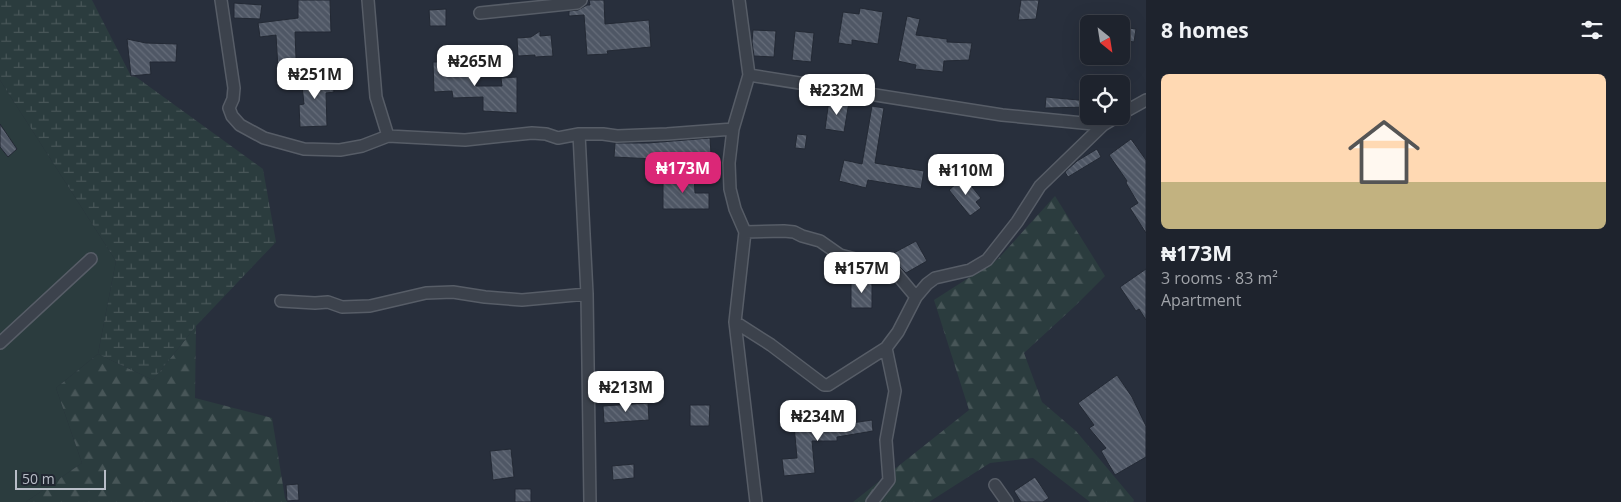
<!DOCTYPE html>
<html lang="en">
<head>
<meta charset="utf-8">
<style>
	body { margin:0; font-family:"Open Sans",sans-serif; background:#2b2f39; color:#f1f3f6; height:100vh; display:flex; flex-direction:column; font-size:19px; white-space:nowrap }
	* { box-sizing:border-box; margin:0 }
	p { font-size:16px; color:#a1a4aa }
	.icon { flex:none; width:28px; height:28px; fill:none; stroke:currentColor; stroke-width:2; stroke-linecap:round; stroke-linejoin:round }
	.map { position:relative; flex:1; overflow:hidden }
	.drawer { display:flex; flex-direction:column; background:#1e232d; width:475px }
	.drawer>* { flex:none }
	.needle { width:32px; rotate:150deg }
	.buttons { position:absolute; left:1080px; top:15px; display:grid; gap:10px }
	.buttons a { display:grid; place-items:center; width:50px; height:50px; border-radius:8px; background:#1e232d; box-shadow:0 5px 20px #0002,0 0 0 1px #3c4049; font-size:25px }
	.scale { position:absolute; left:15px; bottom:12px; width:91px; box-sizing:border-box; padding-left:5px; border:2px solid #b8bdc7; border-top:0; font-size:14px; line-height:18px; white-space:nowrap; color:#b8bdc7; -webkit-text-stroke:4px #212732; paint-order:stroke }
	.price { position:absolute; translate:-50% -42px; padding:0 11px; border-radius:10px; background:#fff; color:#222; font-size:16px; line-height:32px; filter:drop-shadow(0 1px 2px #0008) }
	.price::after { content:''; position:absolute; left:50%; top:30px; width:15px; height:11px; margin-left:-8px; background:inherit; clip-path:polygon(0 0,100% 0,50% 100%) }
	.price.selected { background:#db2777; color:#fff }
	ul { padding:0; list-style:none }
	li { display:grid; align-content:center; gap:10px; height:265px; padding:0 15px }
	li span { display:grid; place-items:center; height:155px; border-radius:8px; color:#555 }
	li>.icon { margin-inline-start:auto }
	span .icon { width:90px; height:90px; fill:#fffc; stroke-width:1 }
	li b { font-size:21px }
	h2 { display:flex; justify-content:space-between; align-items:center; height:60px; padding:0 15px; font-size:21px }
	main { display:flex; flex:1; min-height:0 }
	.map>svg:first-child { display:block }
	.green { fill:#2b3c3e }
	.forest { fill:url(#forest-firs) }
	.wetland { fill:url(#wetland-marsh) }
	.building { fill:url(#building-back-hatch); stroke:#232934 }
	.lines { fill:none; stroke-linecap:round; stroke-linejoin:round }
	.minor-casing { stroke:#575d67; stroke-width:14 }
	.minor { stroke:#3c424c; stroke-width:11 }
</style>
</head>
<body>
<main>
<div class="map">
<svg width="1146" height="502" viewBox="0 0 1146 502">
	<defs>
		<pattern id="forest-firs" width="22" height="20" patternUnits="userSpaceOnUse" patternTransform="scale(1.25)"><rect width="22" height="20" fill="#2b3c3e"/><path d="M5 1l3.5 6h-7zM16 11l3.5 6h-7z" fill="#485658"/></pattern>
		<pattern id="wetland-marsh" width="20" height="14" patternUnits="userSpaceOnUse" patternTransform="scale(1.25)"><rect width="20" height="14" fill="#2b3c3e"/><path d="M1 5h8M5 5V1M11 12h8M15 12V8" fill="none" stroke="#485658"/></pattern>
		<pattern id="building-back-hatch" width="6" height="6" patternUnits="userSpaceOnUse" patternTransform="scale(1.25)"><rect width="6" height="6" fill="#4f5765"/><path d="M-1 5l2 2M0 0l6 6M5-1l2 2" fill="none" stroke="#666d7a"/></pattern>
	</defs>
	<rect width="100%" height="100%" fill="#282f3c"/>
	<!-- green -->
	<path class="green" d="M 0,80 L 116,261 L 98,354 L 56,388 L 82,463 L 26,502 L 0,502 Z"/>
	<!-- forest -->
	<path class="forest" d="M 1055,196 L 1105,276 L 1075,306 L 1024,353 L 1042,402 L 1076,431 L 1134,500 L 1133,502 L 1090,502 L 1033,458 L 990,463 L 929,502 L 853,502 L 969,410 L 934,300 L 998,259 Z
		M 196,326 L 195,398 L 272,418 L 285,498 L 288,502 L 26,502 L 82,463 L 56,388 L 98,354 L 153,380 Z"/>
	<!-- wetland -->
	<path class="wetland" d="M 0,0 L 92,0 L 131,76 L 136,77 L 263,169 L 276,242 L 196,326 L 153,380 L 98,354 L 116,261 L 0,80 Z"/>
	<!-- building -->
	<path class="building" d="M 298,0 L 330,0 L 331,32 L 295,32 L 297,84 L 279,85 L 276,35 L 260,37 L 258,23 L 298,18 Z
		M 589,0 L 604,0 L 605,24 L 649,20 L 651,47 L 607,51 L 608,54 L 587,55 L 584,15 L 569,16 L 569,11 L 578,10 L 587,5 L 590,5 Z
		M 1021,0 L 1039,0 L 1036,19 L 1018,20 Z
		M 234,3 L 262,5 L 260,19 L 234,18 Z
		M 860,8 L 883,12 L 878,44 L 852,40 L 852,45 L 838,43 L 843,12 L 859,14 Z
		M 446,9 L 446,26 L 430,26 L 429,10 Z
		M 907,16 L 920,19 L 916,35 L 947,39 L 947,42 L 972,43 L 969,60 L 944,61 L 943,72 L 915,69 L 916,65 L 898,61 Z
		M 1121,27 L 1136,29 L 1134,42 L 1121,40 Z
		M 753,30 L 776,31 L 774,57 L 754,56 L 752,42 Z
		M 540,31 L 540,36 L 551,35 L 553,56 L 535,57 L 535,55 L 518,56 L 517,38 L 531,37 Z
		M 795,31 L 814,33 L 811,62 L 792,60 Z
		M 127,39 L 146,43 L 177,44 L 176,62 L 150,62 L 151,74 L 131,76 Z
		M 433,62 L 446,62 L 446,64 L 475,63 L 476,86 L 502,86 L 501,78 L 517,77 L 517,113 L 483,111 L 483,97 L 453,98 L 452,91 L 434,92 Z
		M 332,73 L 334,92 L 326,93 L 327,126 L 300,127 L 299,105 L 304,104 L 301,76 Z
		M 1046,97 L 1089,101 L 1089,107 L 1045,108 Z
		M 829,100 L 849,102 L 844,132 L 825,129 Z
		M 872,106 L 884,108 L 875,163 L 924,171 L 921,189 L 868,180 L 866,188 L 839,181 L 844,160 L 862,164 Z
		M 0,124 L 17,149 L 8,157 L 0,147 Z
		M 797,134 L 807,135 L 805,149 L 795,148 Z
		M 710,138 L 711,154 L 654,159 L 614,157 L 615,143 L 648,143 Z
		M 1131,139 L 1146,160 L 1146,233 L 1130,208 L 1138,203 L 1126,183 L 1127,181 L 1109,155 Z
		M 1097,149 L 1101,157 L 1068,177 L 1065,172 L 1077,161 Z
		M 694,175 L 695,193 L 709,193 L 709,209 L 663,209 L 663,177 Z
		M 964,177 L 981,198 L 976,202 L 981,208 L 970,216 L 949,190 Z
		M 916,241 L 927,261 L 906,273 L 900,267 L 894,263 L 890,255 Z
		M 1146,269 L 1146,320 L 1139,309 L 1136,311 L 1120,287 Z
		M 872,279 L 872,308 L 851,308 L 851,280 Z
		M 1117,375 L 1132,397 L 1146,426 L 1146,457 L 1115,475 L 1101,451 L 1106,448 L 1089,428 L 1094,425 L 1078,403 Z
		M 648,403 L 649,420 L 604,423 L 603,406 Z
		M 690,405 L 710,405 L 709,426 L 690,426 Z
		M 816,420 L 838,420 L 838,425 L 872,420 L 873,431 L 837,437 L 837,441 L 812,441 L 815,473 L 784,476 L 782,459 L 797,458 L 794,425 L 816,423 Z
		M 511,449 L 514,477 L 493,480 L 490,451 Z
		M 634,464 L 634,478 L 613,480 L 612,466 Z
		M 1035,477 L 1049,498 L 1043,502 L 1021,502 L 1014,491 Z
		M 298,484 L 299,500 L 287,501 L 286,485 Z
		M 515,489 L 531,489 L 531,502 L 515,502 Z"/>
	<g class="lines">
		<!-- minor casing -->
		<g class="minor-casing">
			<path id="minor" d="M 221,0 L 234,88 L 233,99 L 229,108 L 232,116 L 240,125 L 264,138 L 304,149 L 340,150 L 362,146 L 388,136 L 465,140 L 532,133 L 546,134 L 558,138 L 579,134 L 603,134 L 617,136 L 667,134 L 733,129
				M 368,0 L 376,97 L 388,136
				M 739,0 L 749,75 L 733,129 L 729,163 L 730,189 L 735,209 L 745,232 L 735,322 L 756,502
				M 480,13 L 577,3 L 581,0
				M 749,75 L 1002,115 L 1103,125
				M 1121,114 L 1146,100
				M 579,134 L 587,294 L 590,502
				M 745,232 L 784,231 L 794,232 L 802,236 L 820,241 L 840,255 L 885,267 L 895,272 L 916,297
				M 281,301 L 315,303 L 328,302 L 342,307 L 370,306 L 426,293 L 453,292 L 485,297 L 522,300 L 587,294
				M 735,322 L 771,345 L 824,385 L 828,385 L 886,348 L 898,332 L 916,297 L 927,284 L 935,278 L 970,270 L 987,260 L 1017,222 L 1040,186 L 1103,125 L 1118,116
				M 0,343 L 91,259
				M 995,485 L 1007,502
				M 872,502 L 889,480 L 886,440 L 895,391 L 886,348"/>
		</g>
		<!-- minor -->
		<use href="#minor" class="minor"/>
	</g>
</svg>
<div class="buttons">
<a><svg class="needle" viewBox="-14 -14 28 28"><path d="M0-13l5 13h-10z" fill="#e53935"/><path d="M0 13l5-13h-10z" fill="#a1a4aa"/></svg></a>
<a><svg class="icon" aria-label="locate" viewBox="0 0 24 24"><circle cx="12" cy="12" r="6"/><path d="M12 2v4M12 18v4M2 12h4M18 12h4"/></svg></a>
</div>
<div class="scale">50 m</div>
<b class="price" style="left:475px;top:87px">₦265M</b>
<b class="price" style="left:315px;top:100px">₦251M</b>
<b class="price" style="left:837px;top:116px">₦232M</b>
<b class="price selected" style="left:683px;top:194px">₦173M</b>
<b class="price" style="left:966px;top:196px">₦110M</b>
<b class="price" style="left:862px;top:294px">₦157M</b>
<b class="price" style="left:626px;top:413px">₦213M</b>
<b class="price" style="left:818px;top:442px">₦234M</b>
</div>
<section class="drawer">
<h2>8 homes<svg class="icon" aria-label="filters" viewBox="0 0 24 24"><path d="M4 7h16M4 17h16"/><circle cx="9" cy="7" r="2"/><circle cx="15" cy="17" r="2"/></svg></h2>
<ul>
<li><span style="background:linear-gradient(#ffd9b3 70%,#c2b280 0)"><svg class="icon" aria-label="home" viewBox="0 0 24 24"><path d="M3 11l9-7 9 7M6 9v11h12V9"/></svg></span><div><b>₦173M</b><p>3 rooms · 83 m²</p><p>Apartment</p></div></li>
</ul>
</section>
</main>
</body>
</html>
